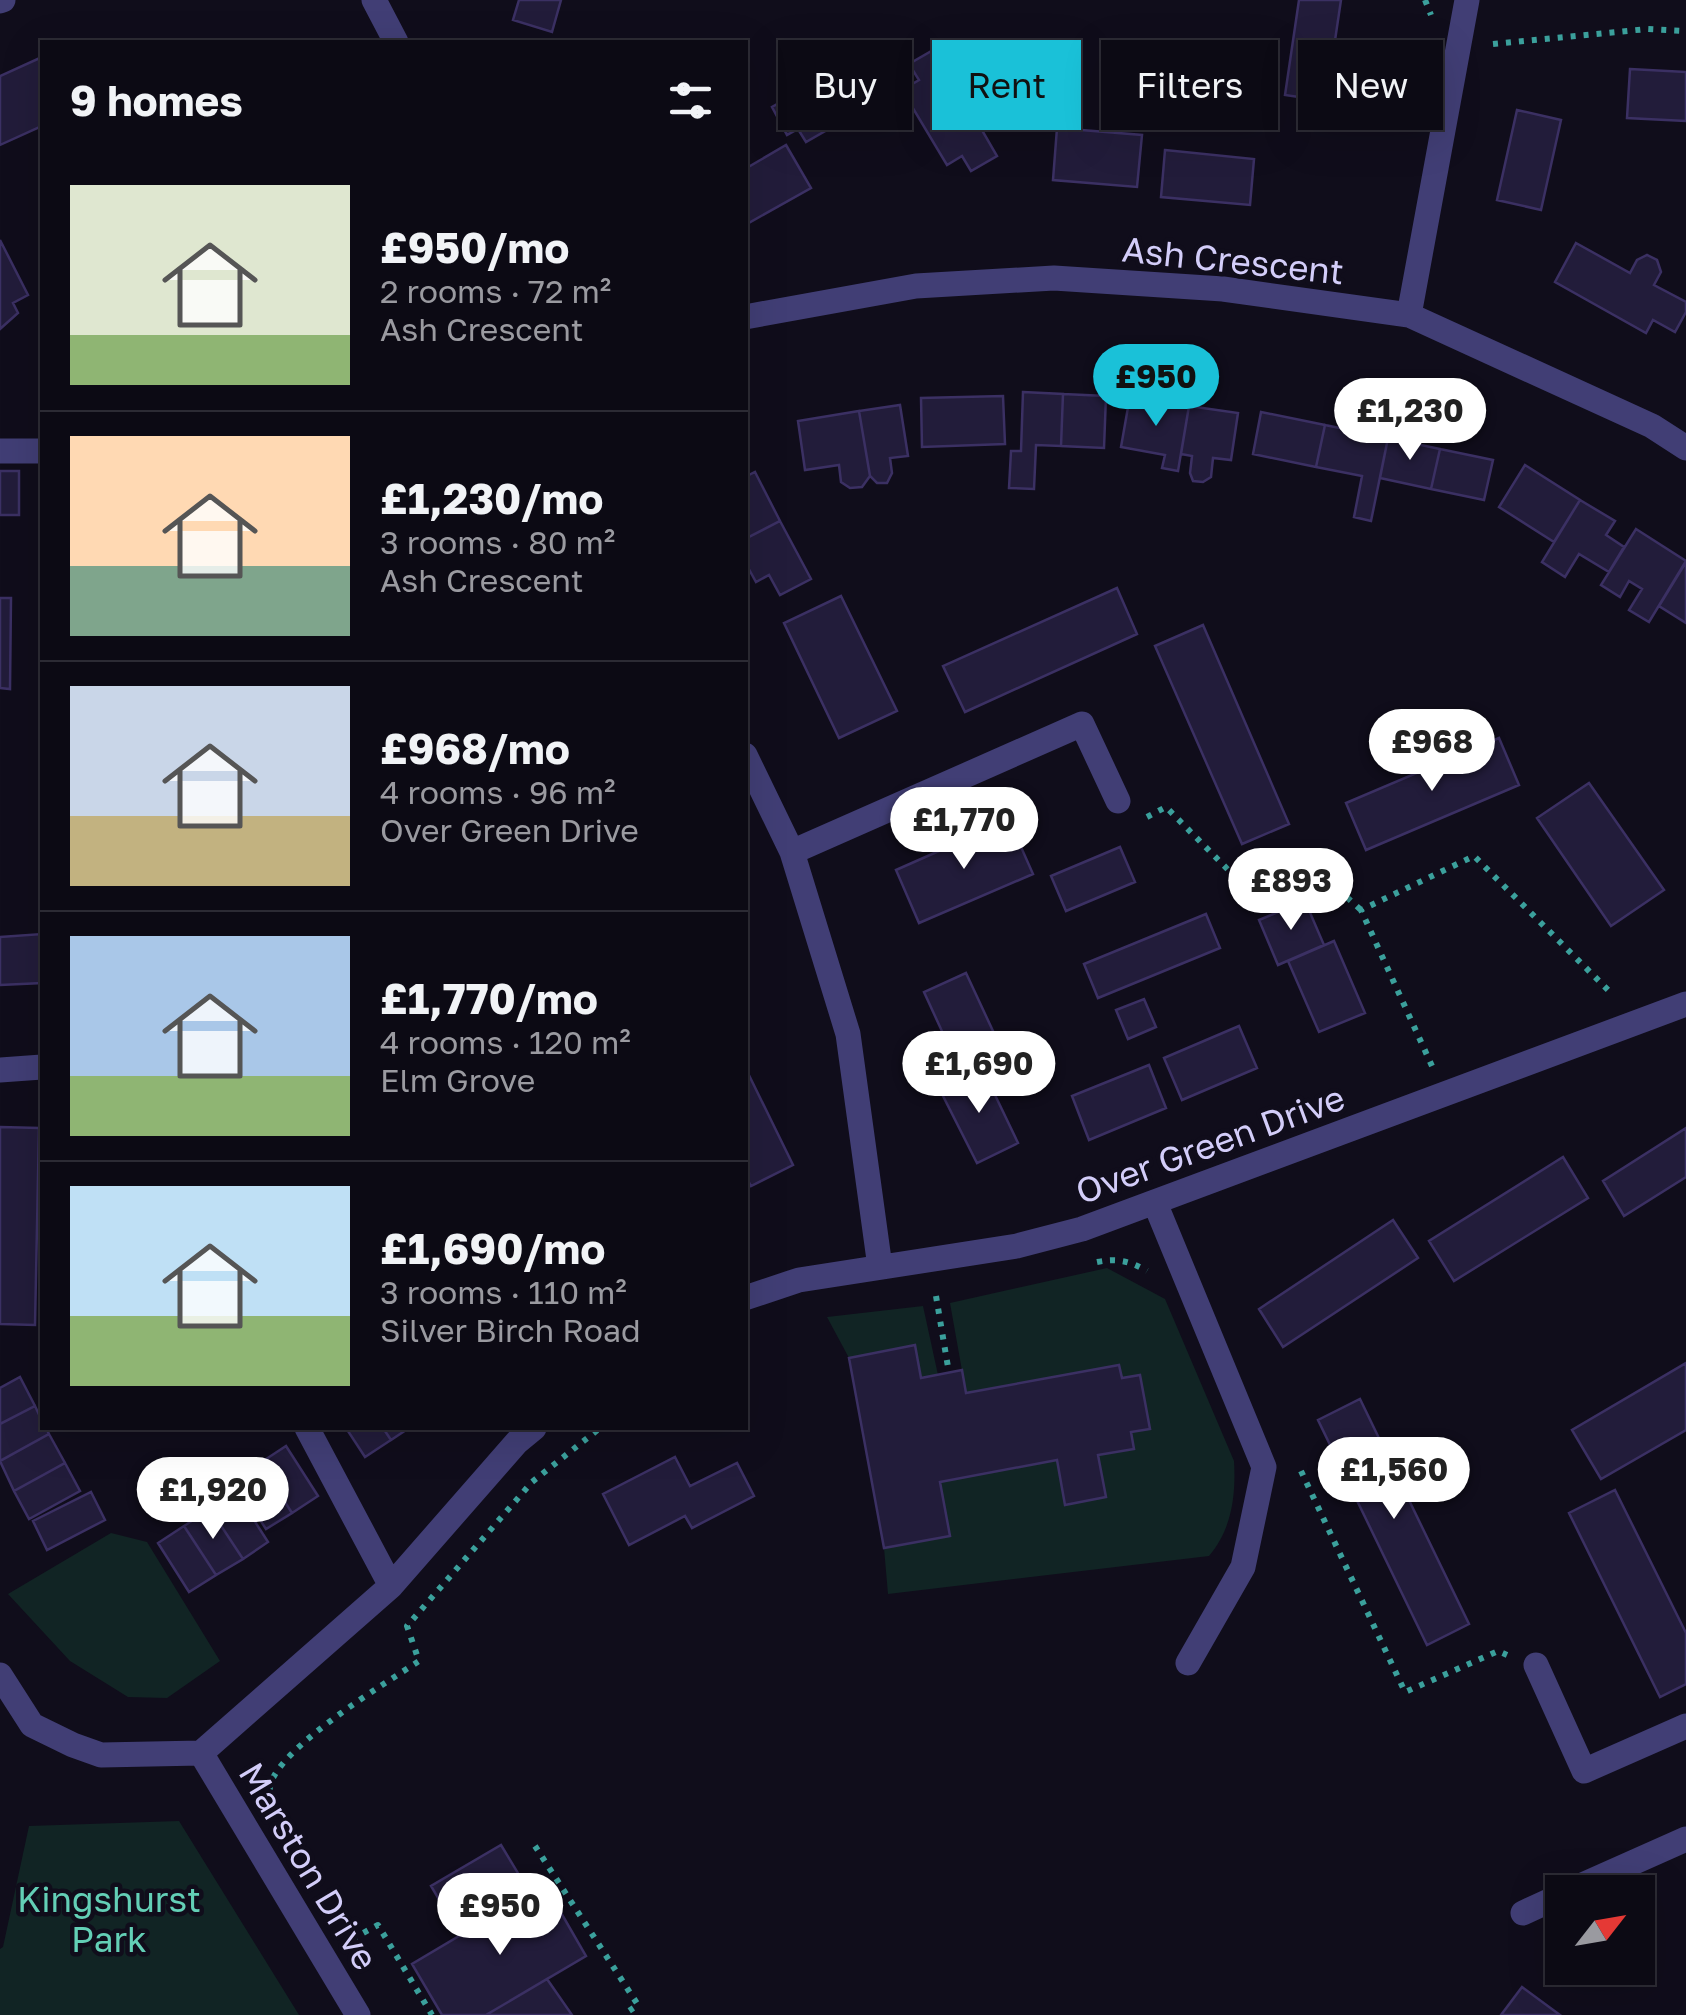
<!DOCTYPE html>
<html lang="en">
<head>
<meta charset="utf-8">
<style>
	body { margin:0; font-family:"Golos Text",sans-serif; background:#15131d; color:#f1f3f6; height:100vh; display:flex; flex-direction:column; font-size:38px; white-space:nowrap }
	* { box-sizing:border-box; margin:0 }
	p { font-size:32px; color:#9a9aa0 }
	.icon { flex:none; width:55px; height:55px; fill:none; stroke:currentColor; stroke-width:2; stroke-linecap:round; stroke-linejoin:round }
	.map { position:relative; flex:1; overflow:hidden }
	.sheet { position:absolute; left:40px; top:40px; width:708px; height:1390px; display:flex; flex-direction:column; background:#0c0a14; border-radius:0px; box-shadow:0 10px 40px #0002,0 0 0 2px #2c2b34 }
	.sheet>* { flex:none }
	.banner { position:absolute; left:778px; top:40px; width:758px; height:90px; display:flex; gap:20px }
	.needle { width:65px; rotate:59deg }
	.tools { position:absolute; left:1545px; top:1875px; display:grid; gap:20px }
	.tools a { display:grid; place-items:center; width:110px; height:110px; border-radius:0px; background:#0c0a14; box-shadow:0 10px 40px #0002,0 0 0 2px #2c2b34; font-size:50px }
	.price { position:absolute; translate:-50% -85px; padding:0 22px; border-radius:35px; background:#fff; color:#222; font-size:32px; line-height:65px; filter:drop-shadow(0 2px 5px #0008) }
	.price::after { content:''; position:absolute; left:50%; top:60px; width:30px; height:22px; margin-left:-15px; background:inherit; clip-path:polygon(0 0,100% 0,50% 100%) }
	.price.active { background:#1ac1d8; color:#111 }
	ul { padding:0; list-style:none }
	li { display:flex; align-items:center; gap:30px; height:250px; padding:0 30px }
	li+li { border-top:2px solid #2c2b34 }
	li span { display:grid; place-items:center; flex:none; width:280px; height:200px; border-radius:0px; color:#555 }
	li>.icon { margin-inline-start:auto }
	span .icon { width:120px; height:120px; fill:#fffc; stroke-width:1 }
	li b { font-size:42px }
	h2 { display:flex; justify-content:space-between; align-items:center; height:120px; padding:0 30px; font-size:42px }
	.pill { padding:0 35px; border-radius:0px; background:#0c0a14; box-shadow:0 10px 40px #0002,0 0 0 2px #2c2b34; font-size:35px; line-height:90px }
	.pill.active { background:#1ac1d8; color:#111 }
	.map>svg:first-child { display:block }
	.green { fill:#112424 }
	.building { fill:#221c3a; stroke:#3b3063; stroke-width:2.5 }
	.lines { fill:none; stroke-linecap:round; stroke-linejoin:round }
	.path { stroke:#3ba09c; stroke-width:6; stroke-dasharray:5 8; stroke-linecap:butt }
	.minor { stroke:#413e75; stroke-width:25 }
	.labels { text-anchor:middle; dominant-baseline:central; stroke-width:9; stroke-linejoin:round; paint-order:stroke }
	.street-label { font-size:35px; fill:#d3cdf9; stroke:#100d1b }
	.park-label { font-size:35px; fill:#63cfb6; stroke:#100d1b }
</style>
</head>
<body>
<div class="map">
<svg width="1686" height="2015" viewBox="0 0 1686 2015">
	<rect width="100%" height="100%" fill="#100d1b"/>
	<!-- green -->
	<path class="green" d="M 1107,1268 L 1165,1299 L 1234,1461 C 1236,1495 1232,1529 1209,1556 L 888,1594 L 884,1548 L 949,1536 L 940,1482 L 1057,1460 L 1066,1505 L 1106,1497 L 1098,1455 L 1134,1449 L 1131,1432 L 1150,1429 L 1140,1375 L 1122,1378 L 1119,1365 L 966,1393 L 950,1303 Z
		M 923,1306 L 938,1375 L 921,1378 L 914,1345 L 849,1358 L 827,1317 Z
		M 111,1533 L 147,1542 L 220,1661 L 167,1698 L 128,1697 L 70,1661 L 8,1594 Z
		M 179,1821 L 299,2015 L 0,2015 L 0,1949 L 3,1947 L 29,1826 Z"/>
	<!-- building -->
	<path class="building" d="M 519,0 L 561,0 L 552,32 L 513,20 Z
		M 1299,0 L 1341,0 L 1326,101 L 1285,95 Z
		M 935,49 L 997,156 L 971,171 L 962,156 L 947,165 L 902,90 L 919,80 L 909,64 Z
		M 862,56 L 886,96 L 806,142 L 798,129 L 787,135 L 772,107 Z
		M 42,57 L 42,126 L 0,145 L 0,76 Z
		M 1630,69 L 1686,72 L 1686,121 L 1627,118 Z
		M 1517,110 L 1561,120 L 1541,210 L 1497,200 Z
		M 1057,128 L 1142,135 L 1137,187 L 1053,180 Z
		M 786,145 L 811,188 L 745,225 L 745,169 Z
		M 1165,150 L 1254,159 L 1250,205 L 1161,197 Z
		M 0,240 L 28,295 L 13,303 L 18,313 L 0,329 Z
		M 1576,243 L 1630,273 L 1637,260 L 1647,255 L 1657,260 L 1661,272 L 1654,285 L 1686,302 L 1686,312 L 1675,332 L 1653,320 L 1646,333 L 1555,282 Z
		M 1023,392 L 1063,394 L 1061,446 L 1036,445 L 1034,489 L 1009,488 L 1011,451 L 1021,451 Z
		M 1063,394 L 1106,396 L 1104,448 L 1061,446 Z
		M 1003,396 L 1005,444 L 922,447 L 921,398 Z
		M 1130,396 L 1189,406 L 1178,471 L 1162,468 L 1165,455 L 1121,447 Z
		M 900,405 L 908,456 L 890,458 L 892,473 L 887,483 L 877,483 L 870,476 L 859,411 Z
		M 1189,406 L 1238,413 L 1231,460 L 1213,458 L 1211,477 L 1203,482 L 1193,481 L 1190,473 L 1192,456 L 1181,454 Z
		M 859,411 L 870,476 L 862,487 L 850,488 L 841,482 L 839,465 L 805,470 L 798,421 Z
		M 1261,412 L 1325,425 L 1316,467 L 1253,454 Z
		M 1325,425 L 1388,438 L 1371,521 L 1354,517 L 1362,476 L 1316,467 Z
		M 1388,438 L 1440,449 L 1431,489 L 1380,478 Z
		M 1440,449 L 1493,460 L 1484,500 L 1431,489 Z
		M 1525,465 L 1580,500 L 1554,542 L 1499,507 Z
		M 0,471 L 19,471 L 19,515 L 0,515 Z
		M 755,472 L 780,521 L 745,539 L 745,477 Z
		M 1580,500 L 1615,521 L 1606,535 L 1624,547 L 1609,572 L 1579,554 L 1565,577 L 1542,562 Z
		M 780,521 L 811,579 L 780,595 L 769,575 L 756,582 L 745,562 L 745,539 Z
		M 1636,529 L 1686,561 L 1649,622 L 1629,610 L 1642,589 L 1629,581 L 1620,597 L 1601,585 Z
		M 1686,562 L 1686,623 L 1659,606 Z
		M 1117,588 L 1137,634 L 965,712 L 943,666 Z
		M 841,596 L 897,711 L 839,738 L 784,623 Z
		M 0,598 L 11,598 L 10,689 L 0,688 Z
		M 1203,625 L 1289,824 L 1242,844 L 1155,646 Z
		M 1499,738 L 1519,785 L 1366,850 L 1346,803 Z
		M 1589,783 L 1664,890 L 1611,926 L 1537,818 Z
		M 1009,820 L 1033,874 L 919,923 L 896,870 Z
		M 1120,847 L 1135,882 L 1066,911 L 1051,876 Z
		M 1305,901 L 1324,945 L 1278,965 L 1259,920 Z
		M 1206,914 L 1220,948 L 1098,998 L 1084,964 Z
		M 42,934 L 42,983 L 0,985 L 0,937 Z
		M 1334,941 L 1365,1013 L 1319,1032 L 1288,961 Z
		M 966,973 L 999,1044 L 957,1064 L 924,992 Z
		M 1144,999 L 1156,1027 L 1128,1039 L 1116,1010 Z
		M 1239,1026 L 1257,1068 L 1182,1100 L 1164,1058 Z
		M 1149,1065 L 1166,1108 L 1089,1140 L 1072,1096 Z
		M 745,1067 L 793,1165 L 751,1186 L 745,1175 Z
		M 983,1070 L 1018,1143 L 977,1163 L 940,1090 Z
		M 0,1127 L 39,1128 L 35,1325 L 0,1324 Z
		M 1686,1128 L 1686,1177 L 1624,1216 L 1603,1181 Z
		M 1563,1157 L 1588,1198 L 1454,1281 L 1429,1241 Z
		M 1393,1220 L 1418,1258 L 1283,1347 L 1259,1309 Z
		M 915,1345 L 921,1378 L 962,1370 L 966,1393 L 1119,1365 L 1122,1378 L 1140,1375 L 1150,1429 L 1131,1432 L 1134,1449 L 1098,1455 L 1106,1497 L 1065,1505 L 1057,1460 L 940,1482 L 950,1536 L 884,1548 L 849,1358 Z
		M 1686,1363 L 1686,1430 L 1601,1479 L 1572,1430 Z
		M 20,1377 L 35,1406 L 0,1424 L 0,1388 Z
		M 1360,1399 L 1469,1624 L 1427,1645 L 1318,1420 Z
		M 35,1406 L 42,1421 L 42,1428 L 46,1428 L 49,1434 L 0,1461 L 0,1424 Z
		M 346,1428 L 383,1428 L 391,1440 L 365,1457 Z
		M 383,1428 L 409,1428 L 391,1440 Z
		M 49,1434 L 65,1463 L 14,1491 L 0,1461 Z
		M 286,1446 L 318,1496 L 292,1513 L 260,1463 Z
		M 675,1457 L 690,1486 L 737,1463 L 754,1496 L 692,1528 L 685,1516 L 629,1545 L 603,1494 Z
		M 65,1463 L 80,1491 L 29,1519 L 14,1491 Z
		M 260,1463 L 292,1513 L 266,1529 L 234,1480 Z
		M 1615,1490 L 1686,1633 L 1686,1684 L 1660,1697 L 1569,1513 Z
		M 91,1492 L 105,1520 L 47,1550 L 33,1521 Z
		M 236,1492 L 268,1542 L 243,1559 L 210,1509 Z
		M 210,1509 L 243,1559 L 216,1575 L 184,1526 Z
		M 184,1526 L 216,1575 L 189,1592 L 158,1543 Z
		M 501,1845 L 530,1893 L 460,1935 L 431,1886 Z
		M 545,1885 L 586,1956 L 486,2015 L 442,2015 L 412,1964 Z
		M 547,1979 L 572,2015 L 486,2015 Z
		M 1522,1987 L 1560,2015 L 1501,2015 Z"/>
	<g class="lines">
		<!-- path -->
		<path class="path" d="M 1425,0 L 1431,15
			M 1493,44 L 1647,29 L 1686,31
			M 1147,817 L 1166,807 L 1251,893 L 1308,862 L 1361,910
			M 1432,1066 L 1361,910 L 1474,856 L 1613,995
			M 1097,1262 C 1117,1258 1130,1261 1147,1271
			M 936,1296 L 949,1373
			M 1301,1471 L 1405,1692 L 1498,1651 L 1507,1655
			M 271,1803 C 271,1797 269,1792 270,1787 C 276,1749 386,1683 419,1661 L 407,1626 L 532,1482 L 600,1428
			M 535,1846 L 638,2005 L 623,2015
			M 352,1939 L 378,1925 L 432,2015"/>
		<!-- minor -->
		<path class="minor" d="M 374,0 L 396,42
			M 0,1 L 3,0
			M 1409,315 L 1467,0
			M 745,317 L 916,286 L 1054,278 L 1223,289 L 1409,315 L 1652,426 L 1686,448
			M 0,451 L 42,451
			M 745,755 L 792,852 L 848,1034 L 880,1267
			M 792,852 L 1082,724 L 1118,801
			M 0,1070 L 42,1067
			M 1155,1203 L 1264,1467 L 1243,1567 L 1188,1663
			M 745,1298 L 799,1280 L 1017,1246 L 1082,1229 L 1686,1004
			M 307,1428 L 391,1586
			M 1536,1665 L 1584,1771 L 1686,1726
			M 0,1675 L 32,1725 L 73,1745 L 101,1755 L 201,1753 L 391,1586 L 517,1442 L 534,1428
			M 201,1753 L 358,2015
			M 1567,1892 L 1686,1839
			M 1523,1913 L 1562,1895"/>
	</g>
	<g class="labels">
		<!-- street labels -->
		<g class="street-label">
			<text transform="translate(1233 260) rotate(6)">Ash Crescent</text>
			<text transform="translate(1210 1144) rotate(-20)">Over Green Drive</text>
			<text transform="translate(309 1866) rotate(59)">Marston Drive</text>
		</g>
		<!-- park labels -->
		<g class="park-label">
			<text x="109" y="1899">Kingshurst<tspan x="109" dy="40">Park</tspan></text>
		</g>
	</g>
</svg>
<div class="tools">
<a><svg class="needle" viewBox="-14 -14 28 28"><path d="M0-13l5 13h-10z" fill="#e53935"/><path d="M0 13l5-13h-10z" fill="#9a9aa0"/></svg></a>
</div>
<b class="price active" style="left:1156px;top:429px">£950</b>
<b class="price" style="left:1410px;top:463px">£1,230</b>
<b class="price" style="left:1432px;top:794px">£968</b>
<b class="price" style="left:964px;top:872px">£1,770</b>
<b class="price" style="left:1291px;top:933px">£893</b>
<b class="price" style="left:979px;top:1116px">£1,690</b>
<b class="price" style="left:1394px;top:1522px">£1,560</b>
<b class="price" style="left:213px;top:1542px">£1,920</b>
<b class="price" style="left:500px;top:1958px">£950</b>
<div class="banner">
<a class="pill">Buy</a>
<a class="pill active">Rent</a>
<a class="pill">Filters</a>
<a class="pill">New</a>
</div>
<section class="sheet">
<h2>9 homes<svg class="icon" aria-label="filters" viewBox="0 0 24 24"><path d="M4 7h16M4 17h16"/><circle cx="9" cy="7" r="2"/><circle cx="15" cy="17" r="2"/></svg></h2>
<ul>
<li><span style="background:linear-gradient(#dfe7d0 75%,#8fb573 0)"><svg class="icon" aria-label="home" viewBox="0 0 24 24"><path d="M3 11l9-7 9 7M6 9v11h12V9"/></svg></span><div><b>£950/mo</b><p>2 rooms · 72 m²</p><p>Ash Crescent</p></div></li>
<li><span style="background:linear-gradient(#ffd9b3 65%,#7fa58c 0)"><svg class="icon" aria-label="home" viewBox="0 0 24 24"><path d="M3 11l9-7 9 7M6 9v11h12V9"/></svg></span><div><b>£1,230/mo</b><p>3 rooms · 80 m²</p><p>Ash Crescent</p></div></li>
<li><span style="background:linear-gradient(#c9d6e8 65%,#c2b280 0)"><svg class="icon" aria-label="home" viewBox="0 0 24 24"><path d="M3 11l9-7 9 7M6 9v11h12V9"/></svg></span><div><b>£968/mo</b><p>4 rooms · 96 m²</p><p>Over Green Drive</p></div></li>
<li><span style="background:linear-gradient(#a9c7e8 70%,#8fb573 0)"><svg class="icon" aria-label="home" viewBox="0 0 24 24"><path d="M3 11l9-7 9 7M6 9v11h12V9"/></svg></span><div><b>£1,770/mo</b><p>4 rooms · 120 m²</p><p>Elm Grove</p></div></li>
<li><span style="background:linear-gradient(#bfe0f5 65%,#8fb573 0)"><svg class="icon" aria-label="home" viewBox="0 0 24 24"><path d="M3 11l9-7 9 7M6 9v11h12V9"/></svg></span><div><b>£1,690/mo</b><p>3 rooms · 110 m²</p><p>Silver Birch Road</p></div></li>
</ul>
</section>
</div>
</body>
</html>
